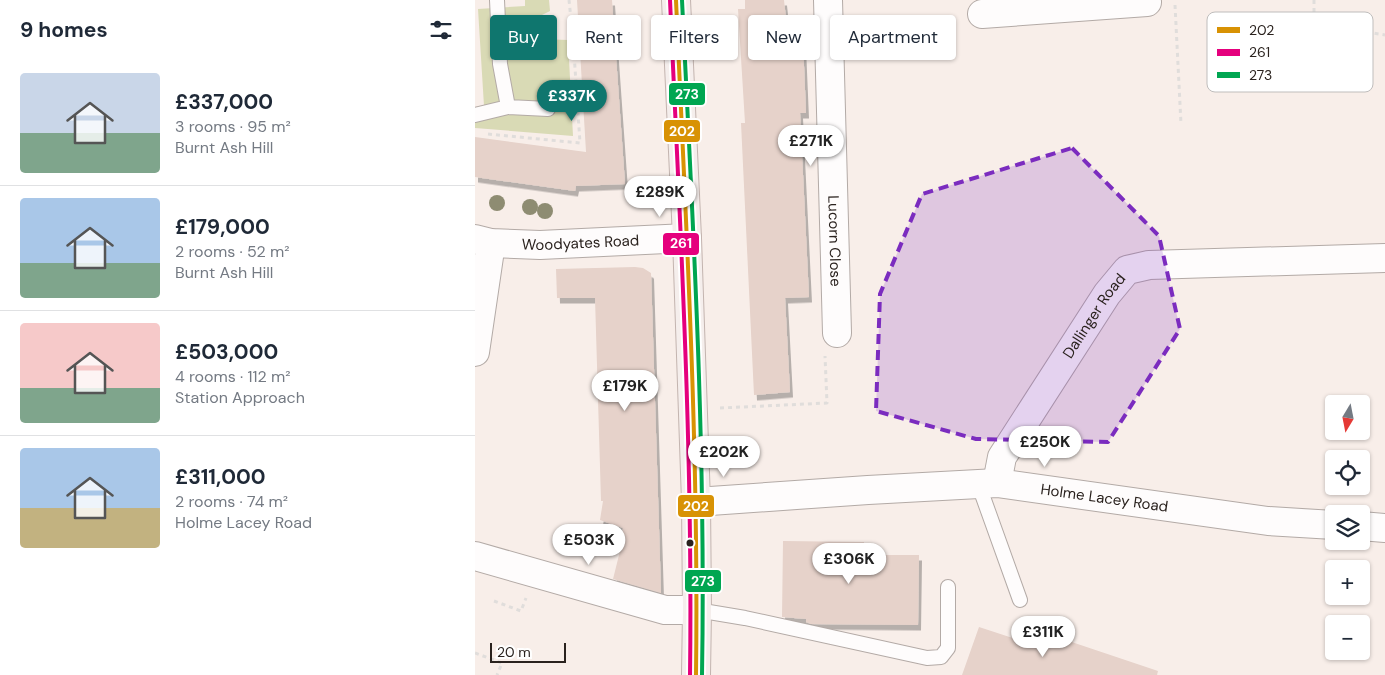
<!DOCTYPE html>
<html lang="en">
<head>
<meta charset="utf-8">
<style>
	body { margin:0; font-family:"DM Sans",sans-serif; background:#f6f6f7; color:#1f2937; height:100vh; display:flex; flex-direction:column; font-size:19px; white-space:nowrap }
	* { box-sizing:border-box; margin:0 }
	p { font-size:16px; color:#747a83 }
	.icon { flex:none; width:28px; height:28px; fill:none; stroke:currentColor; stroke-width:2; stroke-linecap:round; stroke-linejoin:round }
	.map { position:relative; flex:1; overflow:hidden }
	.details { display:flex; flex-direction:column; background:#fff; width:475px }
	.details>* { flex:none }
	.guide { position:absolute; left:15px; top:15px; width:475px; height:45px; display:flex; gap:10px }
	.needle { width:32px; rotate:190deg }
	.buttons { position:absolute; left:850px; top:395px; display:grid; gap:10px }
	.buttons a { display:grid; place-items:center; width:45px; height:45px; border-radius:5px; background:#fff; box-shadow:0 1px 4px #0004; font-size:25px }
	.scale { position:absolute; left:15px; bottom:12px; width:76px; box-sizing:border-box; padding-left:5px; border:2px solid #2a221e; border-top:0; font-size:14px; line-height:18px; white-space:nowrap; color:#2a221e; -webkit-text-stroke:4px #fff; paint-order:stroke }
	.price { position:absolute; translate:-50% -42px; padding:0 11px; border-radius:18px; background:#fff; color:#222; font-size:16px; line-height:32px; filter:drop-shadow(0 1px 2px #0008) }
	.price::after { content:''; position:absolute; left:50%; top:30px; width:15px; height:11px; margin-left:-8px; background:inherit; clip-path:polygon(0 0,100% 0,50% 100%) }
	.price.active { background:#0f766e; color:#fff }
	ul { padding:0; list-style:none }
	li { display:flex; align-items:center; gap:15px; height:125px; padding:0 20px }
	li+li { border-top:1px solid #e0e1e3 }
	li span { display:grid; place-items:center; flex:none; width:140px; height:100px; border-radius:5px; color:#555 }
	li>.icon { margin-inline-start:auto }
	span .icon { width:60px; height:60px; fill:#fffc; stroke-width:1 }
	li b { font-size:21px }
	h2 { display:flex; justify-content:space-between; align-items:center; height:60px; padding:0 20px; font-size:21px }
	.tag { padding:0 18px; border-radius:5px; background:#fff; box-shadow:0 1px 4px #0004; font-size:18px; line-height:45px }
	.tag.active { background:#0f766e; color:#fff }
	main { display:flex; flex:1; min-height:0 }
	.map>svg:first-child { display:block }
	.green { fill:#d9dab5 }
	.building { fill:#e6d2ca; filter:url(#shadow) }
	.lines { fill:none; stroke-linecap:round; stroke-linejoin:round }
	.lane-casing { stroke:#b3aaa6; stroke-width:16 }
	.street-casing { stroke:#b3aaa6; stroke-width:30 }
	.primary-casing { stroke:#c3b4af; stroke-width:30 }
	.path { stroke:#e0dddb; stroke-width:3; stroke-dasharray:4 4; stroke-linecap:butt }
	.lane { stroke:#fefcfc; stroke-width:14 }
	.street { stroke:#fefcfc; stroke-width:28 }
	.primary { stroke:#f5eeec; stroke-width:28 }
	.bus-1-casing { stroke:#fff; stroke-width:8 }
	.bus-2-casing { stroke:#fff; stroke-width:8 }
	.bus-3-casing { stroke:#fff; stroke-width:8 }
	.bus-1 { stroke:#d89204; stroke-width:4 }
	.bus-2 { stroke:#e5007d; stroke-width:4 }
	.bus-3 { stroke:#00a651; stroke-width:4 }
	.tree { fill:#8e8c72 }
	.marked { fill:#7b2cbf; fill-opacity:0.2; stroke:#7b2cbf; stroke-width:4; stroke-dasharray:10 6; stroke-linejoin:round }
	.bus-dot { fill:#2a221e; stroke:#fff; stroke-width:2 }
	.labels { text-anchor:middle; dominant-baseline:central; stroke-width:4; stroke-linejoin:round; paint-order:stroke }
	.street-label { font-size:15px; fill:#2a221e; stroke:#fff }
	.key { fill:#fff; stroke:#bfbdbc; stroke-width:1 }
	.key-label { font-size:14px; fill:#2a221e }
	.line-badge { stroke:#fff; stroke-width:2 }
	.badge-label { font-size:14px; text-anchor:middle; font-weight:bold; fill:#fff }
</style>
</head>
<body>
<main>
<section class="details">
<h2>9 homes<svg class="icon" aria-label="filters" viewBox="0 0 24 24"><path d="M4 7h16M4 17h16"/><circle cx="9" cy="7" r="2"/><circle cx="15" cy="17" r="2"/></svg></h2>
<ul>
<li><span style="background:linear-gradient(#c9d6e8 60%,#7fa58c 0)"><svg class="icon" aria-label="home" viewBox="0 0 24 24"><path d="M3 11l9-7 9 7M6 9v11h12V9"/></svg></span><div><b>£337,000</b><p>3 rooms · 95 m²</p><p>Burnt Ash Hill</p></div></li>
<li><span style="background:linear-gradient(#a9c7e8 65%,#7fa58c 0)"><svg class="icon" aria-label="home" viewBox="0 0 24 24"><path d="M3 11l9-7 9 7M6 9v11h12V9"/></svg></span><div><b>£179,000</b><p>2 rooms · 52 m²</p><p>Burnt Ash Hill</p></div></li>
<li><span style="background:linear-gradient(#f6c9c9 65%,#7fa58c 0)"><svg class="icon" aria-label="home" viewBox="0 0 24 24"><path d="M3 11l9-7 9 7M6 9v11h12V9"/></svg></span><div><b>£503,000</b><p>4 rooms · 112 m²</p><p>Station Approach</p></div></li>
<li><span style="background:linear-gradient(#a9c7e8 60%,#c2b280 0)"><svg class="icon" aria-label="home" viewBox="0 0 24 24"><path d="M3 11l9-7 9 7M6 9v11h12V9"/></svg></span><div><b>£311,000</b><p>2 rooms · 74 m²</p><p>Holme Lacey Road</p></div></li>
</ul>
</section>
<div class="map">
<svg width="910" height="675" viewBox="0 0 910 675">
	<defs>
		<filter id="shadow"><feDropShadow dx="3" dy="5.5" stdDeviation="0" flood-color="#0004"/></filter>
	</defs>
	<rect width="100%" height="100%" fill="#f8eee9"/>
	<!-- green -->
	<path class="green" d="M 50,0 L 74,0 L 75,11 L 61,18 L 64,39 L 93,40 L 98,136 L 0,128 L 0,107 L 9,106 L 3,9 L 50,6 Z"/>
	<!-- building -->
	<path class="building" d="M 102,0 L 137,0 L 150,184 L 101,186 L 100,191 L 0,177 L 0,137 L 111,152 Z
		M 270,0 L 309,0 L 311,19 L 327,19 L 331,113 L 325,113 L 334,297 L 310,298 L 315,392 L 279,395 L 266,123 L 270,123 L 263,9 L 270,9 Z
		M 160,267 L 168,268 L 176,273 L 186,593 L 138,579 L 145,551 L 148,528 L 125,520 L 128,501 L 126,501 L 120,298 L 82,298 L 81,269 Z
		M 308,541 L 389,542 L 389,555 L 444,555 L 443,625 L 336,624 L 331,622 L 331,619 L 307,617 Z
		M 504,627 L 553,643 L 558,629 L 683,671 L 682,675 L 487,675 Z"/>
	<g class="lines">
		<!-- lane casing -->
		<g class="lane-casing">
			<path id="lane" d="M 22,0 L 25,64 L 33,107 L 73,109
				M 0,115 L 33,107
				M 503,483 L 545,600
				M 222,610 L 270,618 L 452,658 L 466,657 L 473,648 L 473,587"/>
		</g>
		<!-- street casing -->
		<g class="street-casing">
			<g id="street">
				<path id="s1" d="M 353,0 L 362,333"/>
				<path d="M 507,14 L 672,2"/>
				<path id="s2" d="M 0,239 L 16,243 L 65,245 L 212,238"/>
				<path d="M 0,352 L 16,243"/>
				<path id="s3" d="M 522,483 L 527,457 L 632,294 L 652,270 L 674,265 L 910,258"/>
				<path id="s4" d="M 221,502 L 393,490 L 522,483 L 793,521 L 859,525"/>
				<path d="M 886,526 L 910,528"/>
				<path d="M 0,556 L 190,610 L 222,610"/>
			</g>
		</g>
		<!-- primary casing -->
		<g class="primary-casing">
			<path id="primary" d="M 201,0 L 212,238 L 221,502 L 222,610 L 221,675"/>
		</g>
		<!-- path -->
		<path class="path" d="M 839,0 L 839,17 L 873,29 L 910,35
			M 700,5 L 706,124
			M 13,134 L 105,143 L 98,38 L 94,0
			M 245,408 L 352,403 L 350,356
			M 19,601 L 46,611 L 51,598
			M 0,653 L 27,663 L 22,675"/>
		<!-- lane -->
		<use href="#lane" class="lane"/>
		<!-- street -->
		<use href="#street" class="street"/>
		<!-- primary -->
		<use href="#primary" class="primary"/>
		<!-- bus-1 casing -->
		<g class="bus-1-casing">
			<path id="bus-1" d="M 201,0 C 211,225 224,450 221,675"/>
		</g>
		<!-- bus-2 casing -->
		<g class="bus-2-casing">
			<path id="bus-2" d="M 195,0 C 205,225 218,450 215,675"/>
		</g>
		<!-- bus-3 casing -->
		<g class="bus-3-casing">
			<path id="bus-3" d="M 207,0 C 218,225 231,450 227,675"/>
		</g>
		<!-- bus-1 -->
		<use href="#bus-1" class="bus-1"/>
		<!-- bus-2 -->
		<use href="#bus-2" class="bus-2"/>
		<!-- bus-3 -->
		<use href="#bus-3" class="bus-3"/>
	</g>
	<!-- trees -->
	<g class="tree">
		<circle cx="22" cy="203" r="8"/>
		<circle cx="55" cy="207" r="8"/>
		<circle cx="70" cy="211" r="8"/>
	</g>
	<!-- marked area -->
	<path class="marked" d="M 597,148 L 684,236 L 705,329 L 633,442 L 501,439 L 401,411 L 405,294 L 447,194 Z"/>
	<!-- markers -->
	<circle class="bus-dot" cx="215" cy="543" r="4.5"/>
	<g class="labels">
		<!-- street labels -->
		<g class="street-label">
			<text stroke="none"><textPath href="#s1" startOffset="241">Lucorn Close</textPath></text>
			<text stroke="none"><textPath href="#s2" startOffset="106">Woodyates Road</textPath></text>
			<text stroke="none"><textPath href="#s3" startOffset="195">Dallinger Road</textPath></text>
			<text stroke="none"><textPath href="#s4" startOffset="410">Holme Lacey Road</textPath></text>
		</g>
	</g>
	<!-- legend -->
	<rect x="732" y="12" width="166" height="80" rx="8" class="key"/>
	<rect x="742" y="27" width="23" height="6" fill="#d89204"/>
	<rect x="742" y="49" width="23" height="7" fill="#e5007d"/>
	<rect x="742" y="72" width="23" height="6" fill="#00a651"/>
	<g class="key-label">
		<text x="774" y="35">202</text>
		<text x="774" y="57">261</text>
		<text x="774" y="80">273</text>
	</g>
	<g class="line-badge">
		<rect x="193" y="82" width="38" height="24" rx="5" fill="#00a651"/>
		<rect x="188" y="119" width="38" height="24" rx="5" fill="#d89204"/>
		<rect x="187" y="232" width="38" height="24" rx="5" fill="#e5007d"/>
		<rect x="202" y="494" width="38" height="24" rx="5" fill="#d89204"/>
		<rect x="209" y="569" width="38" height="24" rx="5" fill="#00a651"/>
	</g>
	<g class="badge-label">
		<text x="212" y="99">273</text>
		<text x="207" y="136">202</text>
		<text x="206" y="248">261</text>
		<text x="221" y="511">202</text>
		<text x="228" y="586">273</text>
	</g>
</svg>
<div class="buttons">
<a><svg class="needle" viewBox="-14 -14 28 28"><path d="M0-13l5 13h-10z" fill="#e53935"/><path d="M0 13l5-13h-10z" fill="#747a83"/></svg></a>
<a><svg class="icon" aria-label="locate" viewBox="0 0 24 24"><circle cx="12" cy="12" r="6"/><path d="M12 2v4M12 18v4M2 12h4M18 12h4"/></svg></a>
<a><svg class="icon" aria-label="layers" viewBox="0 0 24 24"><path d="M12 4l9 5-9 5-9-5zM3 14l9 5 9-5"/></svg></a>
<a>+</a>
<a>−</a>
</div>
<div class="scale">20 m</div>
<b class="price active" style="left:97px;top:122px">£337K</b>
<b class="price" style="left:336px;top:167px">£271K</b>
<b class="price" style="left:185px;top:218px">£289K</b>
<b class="price" style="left:150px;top:412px">£179K</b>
<b class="price" style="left:570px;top:468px">£250K</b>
<b class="price" style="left:249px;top:478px">£202K</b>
<b class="price" style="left:114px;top:566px">£503K</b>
<b class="price" style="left:374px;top:585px">£306K</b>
<b class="price" style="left:568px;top:658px">£311K</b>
<div class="guide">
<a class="tag active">Buy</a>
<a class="tag">Rent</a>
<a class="tag">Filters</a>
<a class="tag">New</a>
<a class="tag">Apartment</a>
</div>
</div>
</main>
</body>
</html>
